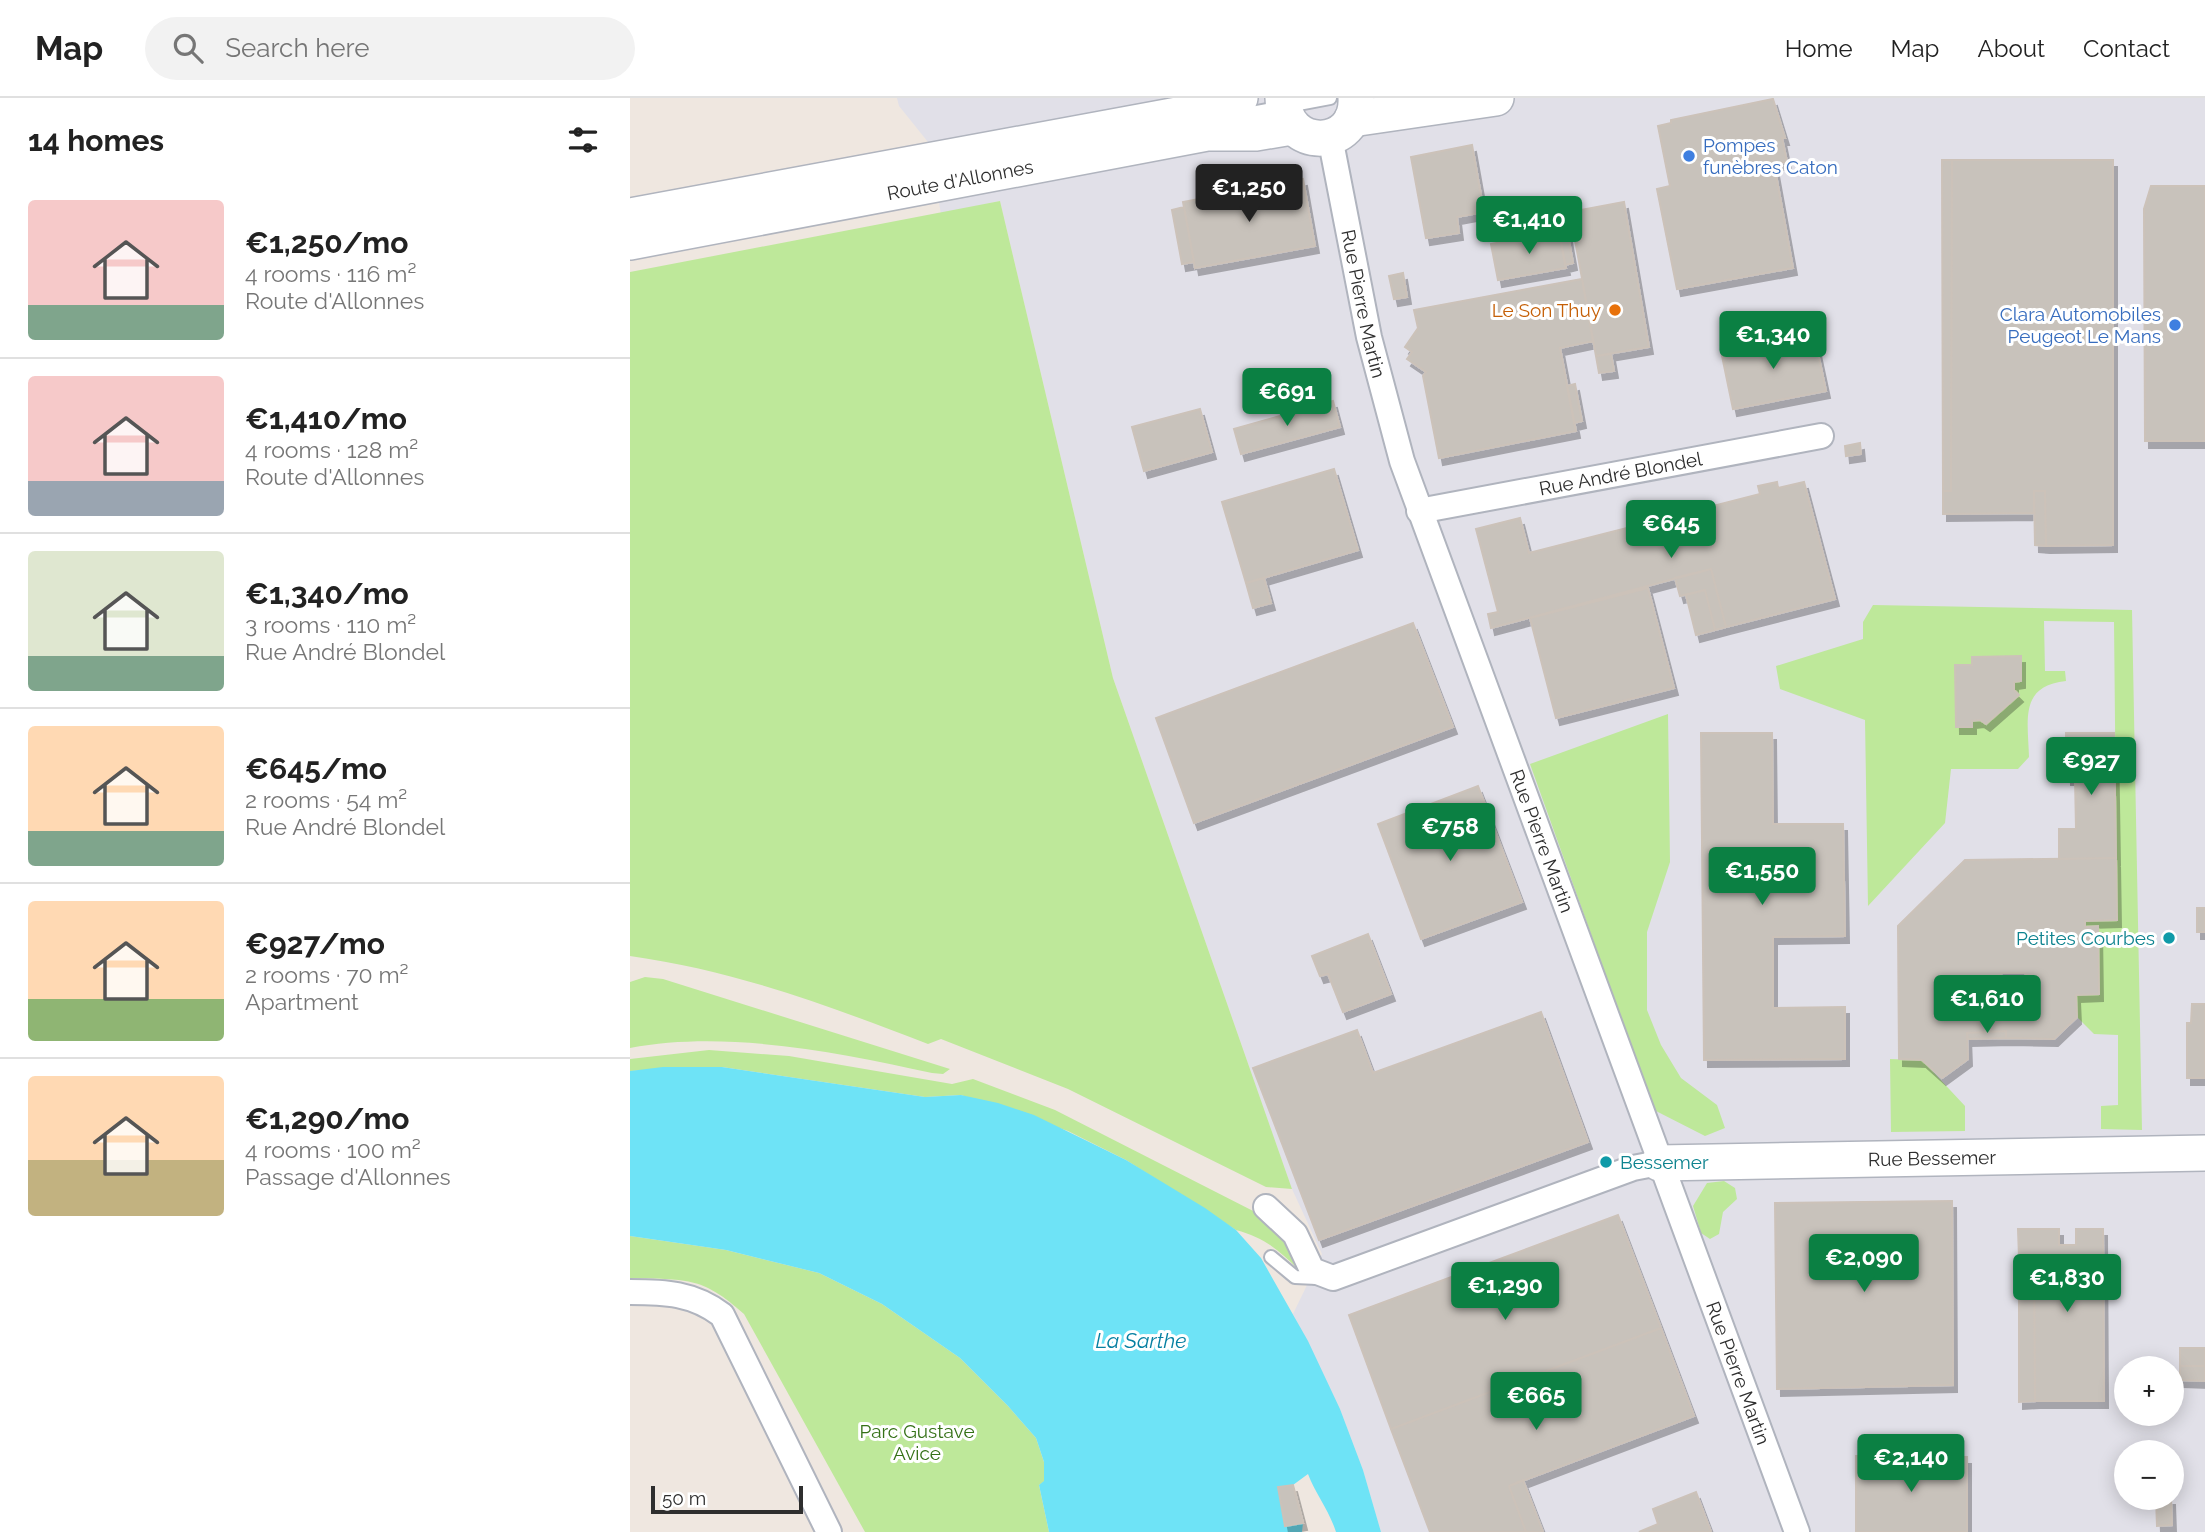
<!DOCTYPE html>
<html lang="en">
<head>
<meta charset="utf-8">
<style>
	body { margin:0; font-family:Raleway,sans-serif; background:#f2f2f2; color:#222; height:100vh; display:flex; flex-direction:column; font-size:26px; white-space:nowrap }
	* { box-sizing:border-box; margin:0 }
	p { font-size:23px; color:#767676 }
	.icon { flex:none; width:38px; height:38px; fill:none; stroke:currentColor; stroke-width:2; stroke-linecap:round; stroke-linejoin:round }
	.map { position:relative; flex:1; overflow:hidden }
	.panel { display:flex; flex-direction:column; background:#fff; width:630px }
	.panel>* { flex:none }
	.tools { position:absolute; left:1484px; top:1258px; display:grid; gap:14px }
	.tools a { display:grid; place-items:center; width:70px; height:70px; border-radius:50%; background:#fff; box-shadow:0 4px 18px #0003; font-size:35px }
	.scale { position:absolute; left:21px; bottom:18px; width:152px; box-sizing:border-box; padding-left:7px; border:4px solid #2e2e2e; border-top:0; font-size:19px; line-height:24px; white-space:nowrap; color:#2e2e2e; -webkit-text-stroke:5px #fff; paint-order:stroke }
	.price { position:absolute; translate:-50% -60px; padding:0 16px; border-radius:7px; background:#0b8043; color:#fff; font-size:23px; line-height:46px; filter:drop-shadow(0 2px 4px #0008) }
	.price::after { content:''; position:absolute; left:50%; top:42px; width:21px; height:16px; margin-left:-10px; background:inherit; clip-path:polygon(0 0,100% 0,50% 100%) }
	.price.selected { background:#222; color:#fff }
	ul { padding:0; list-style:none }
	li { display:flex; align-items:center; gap:21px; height:175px; padding:0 28px }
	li+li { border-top:2px solid #e0e0e0 }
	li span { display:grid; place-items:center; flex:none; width:196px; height:140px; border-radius:7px; color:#555 }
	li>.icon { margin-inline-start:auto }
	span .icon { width:84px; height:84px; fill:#fffc; stroke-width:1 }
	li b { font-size:30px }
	h2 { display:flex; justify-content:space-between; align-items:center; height:84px; padding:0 28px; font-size:30px }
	header { display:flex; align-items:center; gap:42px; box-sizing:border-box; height:98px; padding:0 35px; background:#fff; border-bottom:2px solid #e0e0e0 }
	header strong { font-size:33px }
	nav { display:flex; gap:38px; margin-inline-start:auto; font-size:24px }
	.search { width:490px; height:63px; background:#f2f2f2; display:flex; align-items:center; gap:18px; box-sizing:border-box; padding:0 24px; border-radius:38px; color:#767676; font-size:26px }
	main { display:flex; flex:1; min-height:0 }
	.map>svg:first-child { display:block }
	.industrial { fill:#e1e0e8; fill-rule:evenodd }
	.green { fill:#bee89a }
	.water { fill:#6ee3f6 }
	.building { fill:#c8c2bb; stroke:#ccc2b9; stroke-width:2; fill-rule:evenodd; filter:url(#shadow) }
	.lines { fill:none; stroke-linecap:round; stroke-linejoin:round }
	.lane-casing { stroke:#b0b4be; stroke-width:16 }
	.street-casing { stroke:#b0b4be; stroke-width:28 }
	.secondary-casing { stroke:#b0b4be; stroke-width:38 }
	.lane { stroke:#fff; stroke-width:12 }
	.street { stroke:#fff; stroke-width:24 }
	.secondary { stroke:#fff; stroke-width:35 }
	.shop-dot { fill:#3f7fe0; stroke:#fff; stroke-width:2.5 }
	.food-dot { fill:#e8710a; stroke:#fff; stroke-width:2.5 }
	.culture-dot { fill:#0f9aa8; stroke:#fff; stroke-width:2.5 }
	.labels { text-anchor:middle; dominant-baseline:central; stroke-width:6; stroke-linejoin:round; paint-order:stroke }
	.shop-label { font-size:19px; fill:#366cbe; stroke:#fff; text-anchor:start }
	.street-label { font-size:19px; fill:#2e2e2e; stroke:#fff }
	.food-label { font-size:19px; fill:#c56008; stroke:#fff; text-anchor:end }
	.culture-label { font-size:19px; fill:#0d838f; stroke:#fff; text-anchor:end }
	.park-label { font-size:19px; fill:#357117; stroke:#fff }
	.water-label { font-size:21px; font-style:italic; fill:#0680a2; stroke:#fff }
</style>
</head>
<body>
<header>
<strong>Map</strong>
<div class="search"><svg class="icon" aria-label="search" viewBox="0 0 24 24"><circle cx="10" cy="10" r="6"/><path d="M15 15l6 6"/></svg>Search here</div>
<nav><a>Home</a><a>Map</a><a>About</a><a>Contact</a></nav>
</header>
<main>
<section class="panel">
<h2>14 homes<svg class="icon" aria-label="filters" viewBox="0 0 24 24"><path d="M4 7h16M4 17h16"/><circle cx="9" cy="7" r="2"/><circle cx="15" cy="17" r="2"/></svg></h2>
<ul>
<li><span style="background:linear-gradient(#f6c9c9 75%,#7fa58c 0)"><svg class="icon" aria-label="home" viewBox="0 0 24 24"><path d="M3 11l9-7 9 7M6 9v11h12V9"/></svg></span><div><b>€1,250/mo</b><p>4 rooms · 116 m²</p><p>Route d'Allonnes</p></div></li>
<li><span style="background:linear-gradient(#f6c9c9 75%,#9aa5b1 0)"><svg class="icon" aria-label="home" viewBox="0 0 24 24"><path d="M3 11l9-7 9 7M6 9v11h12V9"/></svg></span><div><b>€1,410/mo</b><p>4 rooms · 128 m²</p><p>Route d'Allonnes</p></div></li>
<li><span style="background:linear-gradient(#dfe7d0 75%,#7fa58c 0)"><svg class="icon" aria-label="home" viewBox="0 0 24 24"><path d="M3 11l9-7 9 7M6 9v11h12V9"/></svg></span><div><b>€1,340/mo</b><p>3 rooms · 110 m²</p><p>Rue André Blondel</p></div></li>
<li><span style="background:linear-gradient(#ffd9b3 75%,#7fa58c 0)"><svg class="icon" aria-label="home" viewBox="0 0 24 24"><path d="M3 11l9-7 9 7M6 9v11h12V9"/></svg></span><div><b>€645/mo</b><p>2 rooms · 54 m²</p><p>Rue André Blondel</p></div></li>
<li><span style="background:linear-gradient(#ffd9b3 70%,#8fb573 0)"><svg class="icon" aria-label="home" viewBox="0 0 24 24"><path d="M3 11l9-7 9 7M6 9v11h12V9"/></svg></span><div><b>€927/mo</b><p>2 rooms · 70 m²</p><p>Apartment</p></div></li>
<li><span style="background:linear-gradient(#ffd9b3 60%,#c2b280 0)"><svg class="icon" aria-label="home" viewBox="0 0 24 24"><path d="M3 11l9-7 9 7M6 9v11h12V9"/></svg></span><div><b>€1,290/mo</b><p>4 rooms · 100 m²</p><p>Passage d'Allonnes</p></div></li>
</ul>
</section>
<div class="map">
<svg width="1575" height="1434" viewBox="0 0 1575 1434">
	<defs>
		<filter id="shadow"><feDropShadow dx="4" dy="7" stdDeviation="0" flood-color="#0004"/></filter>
	</defs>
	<rect width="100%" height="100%" fill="#efe7e0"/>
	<!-- industrial -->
	<path class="industrial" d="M 267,0 L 1575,0 L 1575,1434 L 751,1434 L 733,1372 L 710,1311 L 663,1216 L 692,1156 L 662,1091 L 483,580 L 370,103 L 311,116 L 298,44 L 269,8 ZM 1496,1270 L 1542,1270 L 1542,1316 L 1496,1316 ZM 1496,1354 L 1542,1354 L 1542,1400 L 1496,1400 Z"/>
	<!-- green -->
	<path class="green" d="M 370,103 L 483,580 L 662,1091 L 636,1089 L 438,991 L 311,941 L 298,946 C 199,908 107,873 0,858 L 0,174 Z
		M 1243,507 L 1502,512 L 1512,1032 L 1471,1031 L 1471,1008 L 1488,1007 L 1488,937 L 1464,936 L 1447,919 L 1446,897 L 1469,896 L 1467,828 L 1455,829 L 1455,823 L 1487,822 L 1484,524 L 1414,523 L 1415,573 L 1435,573 L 1436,583 C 1389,588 1398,622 1399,659 L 1388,671 L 1321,671 L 1315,725 L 1238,808 L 1235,622 L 1150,591 L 1146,568 L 1233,541 L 1233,524 Z
		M 1038,616 L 1040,764 L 1017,834 L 1017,912 L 1031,947 L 1051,980 L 1087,1007 L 1095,1030 L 1075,1038 L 1024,1012 L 900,666 Z
		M 15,879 L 33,881 L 320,971 L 313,976 L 302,975 C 207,954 96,932 0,950 L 0,884 Z
		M 79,952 L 159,958 L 322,986 L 343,981 L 425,1012 L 631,1117 L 652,1135 L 668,1171 C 649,1152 633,1139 606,1132 L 496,1062 L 438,1033 L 331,997 L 295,999 L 92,969 L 0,973 L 0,961 Z
		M 1260,961 L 1292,962 L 1335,1008 L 1335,1033 L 1261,1034 Z
		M 1094,1083 L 1105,1090 L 1107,1101 L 1093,1114 L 1089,1136 L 1080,1141 L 1071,1135 L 1063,1108 L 1077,1085 Z
		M 0,1138 L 96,1152 L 189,1175 L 252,1206 L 330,1260 L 378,1308 L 406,1340 L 414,1364 L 415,1383 L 409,1387 L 419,1434 L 235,1434 L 114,1216 C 71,1177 55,1182 0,1180 Z"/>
	<!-- water -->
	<path class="water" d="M 33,969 L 92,969 L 295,999 L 331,997 L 368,1005 L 404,1017 L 496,1062 L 575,1110 L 606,1132 L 631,1160 L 678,1243 L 710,1311 L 733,1372 L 751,1434 L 706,1434 C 699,1412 686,1397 678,1376 L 663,1387 L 673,1425 L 672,1434 L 419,1434 L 409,1387 L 414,1383 L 414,1364 L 406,1340 L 378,1308 L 330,1260 L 252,1206 L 189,1175 L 96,1152 L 0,1138 L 0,973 Z"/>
	<!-- building -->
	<path class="building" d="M 1143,1 L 1155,40 L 1152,40 L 1157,64 L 1144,66 L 1163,170 L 1047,191 L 1027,91 L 1040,88 L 1028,28 L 1041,25 L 1041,22 Z
		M 842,47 L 854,114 L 827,119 L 829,135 L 796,140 L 781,59 Z
		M 1312,62 L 1322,62 L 1321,393 L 1313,393 Z
		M 1322,62 L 1483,62 L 1483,447 L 1416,448 L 1415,393 L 1404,393 L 1404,415 L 1313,416 L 1313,393 L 1321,393 Z
		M 673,81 L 685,148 L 565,170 L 553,104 Z
		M 1521,88 L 1575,88 L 1575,343 L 1515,343 L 1514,111 Z
		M 994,104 L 1019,249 L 966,258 L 940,114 Z
		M 554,109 L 564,164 L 552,166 L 542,112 Z
		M 937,132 L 943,165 L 935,167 L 929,133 Z
		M 929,133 L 936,170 L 868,182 L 861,146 Z
		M 773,175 L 777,199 L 764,201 L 759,178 Z
		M 952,181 L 963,243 L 930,250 L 946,333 L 809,360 L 793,278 L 796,274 L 777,261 L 782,254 L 775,249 L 788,230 L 784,212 Z
		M 1180,236 L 1182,247 L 1186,246 L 1196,293 L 1103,311 L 1091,253 Z
		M 981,256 L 984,273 L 969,275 L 966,258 Z
		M 945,286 L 952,323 L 944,325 L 937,288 Z
		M 703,303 L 710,329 L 611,356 L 604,331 Z
		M 570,311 L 582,354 L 514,373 L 502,329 Z
		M 1230,345 L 1231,356 L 1216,358 L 1215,348 Z
		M 704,371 L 728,452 L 616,485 L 592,404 Z
		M 1147,384 L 1148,390 L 1174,384 L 1205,501 L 1096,529 L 1081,471 L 861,530 L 858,516 L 868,514 L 846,431 L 890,420 L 899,455 L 1130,396 L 1128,388 Z
		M 1404,393 L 1415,393 L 1416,448 L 1405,447 Z
		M 1081,471 L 1096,529 L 1085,532 L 1075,492 L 1050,498 L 1045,480 Z
		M 634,480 L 641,505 L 623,510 L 616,485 Z
		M 1018,490 L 1044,590 L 926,620 L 900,520 Z
		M 1075,492 L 1085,532 L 1066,537 L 1056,497 Z
		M 783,525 L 823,629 L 564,725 L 526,620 Z
		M 1391,558 L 1391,583 L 1384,584 L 1384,592 L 1389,597 L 1356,626 L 1350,622 L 1342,623 L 1342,629 L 1326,629 L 1325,567 L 1342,567 L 1342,559 Z
		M 1071,635 L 1142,635 L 1143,726 L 1213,726 L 1215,838 L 1143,839 L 1143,910 L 1215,909 L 1215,961 L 1074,962 Z
		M 1436,635 L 1484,635 L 1486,760 L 1429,761 L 1429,731 L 1446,731 L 1445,680 L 1437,680 Z
		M 848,688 L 892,804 L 791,841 L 748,726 Z
		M 1486,760 L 1487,822 L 1455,823 L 1455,829 L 1468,828 L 1469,896 L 1446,897 L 1447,919 L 1424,941 L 1376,940 L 1376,933 L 1337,935 L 1338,961 L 1312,980 L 1292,962 L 1269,961 L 1268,828 L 1335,762 ZM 1372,875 L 1395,875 L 1400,882 L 1400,904 L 1395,910 L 1372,910 L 1366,904 L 1366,881 Z
		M 1567,810 L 1575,810 L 1575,834 L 1567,834 Z
		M 738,836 L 761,896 L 713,914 L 698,876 L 690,878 L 682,858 Z
		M 1562,906 L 1575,906 L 1575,980 L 1557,980 L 1557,925 L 1561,925 Z
		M 911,914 L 958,1044 L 689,1142 L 623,970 L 727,932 L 743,975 Z
		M 1376,933 L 1376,940 L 1338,941 L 1337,935 Z
		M 1322,1103 L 1323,1287 L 1147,1291 L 1145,1105 Z
		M 988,1117 L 1031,1230 L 761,1331 L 719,1217 Z
		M 1388,1131 L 1429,1131 L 1429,1147 L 1446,1147 L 1446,1131 L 1473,1131 L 1474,1303 L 1405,1303 L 1404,1159 L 1389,1159 Z
		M 1389,1159 L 1404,1159 L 1405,1303 L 1389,1304 Z
		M 1031,1230 L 1064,1318 L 879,1388 L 896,1434 L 800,1434 L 761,1331 Z
		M 1550,1250 L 1575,1250 L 1575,1268 L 1550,1268 Z
		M 1550,1268 L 1575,1268 L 1575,1283 L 1550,1282 Z
		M 1226,1358 L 1337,1359 L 1337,1434 L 1226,1434 Z
		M 893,1382 L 913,1434 L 896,1434 L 879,1388 Z
		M 663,1387 L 673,1425 L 655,1428 L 648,1389 Z
		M 1066,1394 L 1081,1434 L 1009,1434 L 1028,1426 L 1023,1411 Z
		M 1526,1400 L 1541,1400 L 1542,1427 L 1527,1428 Z"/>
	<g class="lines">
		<!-- lane casing -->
		<g class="lane-casing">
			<path id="lane" d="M 600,19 L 700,0
				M 641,1159 L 665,1179 L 687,1180"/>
		</g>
		<!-- street casing -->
		<g class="street-casing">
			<g id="street">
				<path id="s1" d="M 700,39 L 739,239 L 772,363 L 1167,1434"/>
				<path id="s2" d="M 789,413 L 1191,338"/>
				<path d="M 636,1109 L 665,1136 L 682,1172 L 703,1180 L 1003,1070 L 1029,1065"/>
				<path d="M 0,1194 C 35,1194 63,1195 92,1217 L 199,1434"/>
			</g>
		</g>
		<!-- secondary casing -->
		<g class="secondary-casing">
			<g id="secondary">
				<path d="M 653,0 C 654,55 729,52 726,0"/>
				<path d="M 722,21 L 866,0"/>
				<path d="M 0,118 L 569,13 L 610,0"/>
				<path id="s3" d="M 0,144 L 577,35 L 626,35 L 662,29"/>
				<path id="s4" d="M 1029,1065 L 1575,1055"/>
			</g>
		</g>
		<!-- lane -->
		<use href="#lane" class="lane"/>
		<!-- street -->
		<use href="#street" class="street"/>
		<!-- secondary -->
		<use href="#secondary" class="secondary"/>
	</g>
	<!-- markers -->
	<g class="shop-dot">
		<circle cx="1059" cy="58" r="7"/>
		<circle cx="1545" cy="227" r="7"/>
	</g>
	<circle class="food-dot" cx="985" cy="212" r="7"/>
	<g class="culture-dot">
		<circle cx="1539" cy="840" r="7"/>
		<circle cx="976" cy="1064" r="7"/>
	</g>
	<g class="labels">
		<!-- shop labels -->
		<g class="shop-label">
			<text x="1073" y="47">Pompes<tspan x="1073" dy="22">funèbres Caton</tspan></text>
			<text x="1531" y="216" text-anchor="end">Clara Automobiles<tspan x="1531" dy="22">Peugeot Le Mans</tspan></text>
		</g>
		<!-- street labels -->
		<g class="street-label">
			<text stroke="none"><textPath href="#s3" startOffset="336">Route d'Allonnes</textPath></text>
			<text stroke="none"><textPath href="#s1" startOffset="170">Rue Pierre Martin</textPath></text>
			<text stroke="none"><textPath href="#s2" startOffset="205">Rue André Blondel</textPath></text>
			<text stroke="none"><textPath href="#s1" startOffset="737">Rue Pierre Martin</textPath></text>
			<text stroke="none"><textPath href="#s4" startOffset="273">Rue Bessemer</textPath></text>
			<text stroke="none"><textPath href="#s1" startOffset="1304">Rue Pierre Martin</textPath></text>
		</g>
		<!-- food labels -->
		<g class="food-label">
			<text x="971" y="212">Le Son Thuy</text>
		</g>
		<!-- culture labels -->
		<g class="culture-label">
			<text x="1525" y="840">Petites Courbes</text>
			<text x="990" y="1064" text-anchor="start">Bessemer</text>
		</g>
		<!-- park labels -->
		<g class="park-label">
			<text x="287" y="1333">Parc Gustave<tspan x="287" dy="22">Avice</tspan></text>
		</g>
		<!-- water labels -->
		<g class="water-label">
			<text x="511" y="1242">La Sarthe</text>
		</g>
	</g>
</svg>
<div class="tools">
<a>+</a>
<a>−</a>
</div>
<div class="scale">50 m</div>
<b class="price selected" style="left:619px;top:126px">€1,250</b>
<b class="price" style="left:899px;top:158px">€1,410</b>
<b class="price" style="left:1143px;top:273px">€1,340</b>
<b class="price" style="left:657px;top:330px">€691</b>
<b class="price" style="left:1041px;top:462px">€645</b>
<b class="price" style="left:1461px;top:699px">€927</b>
<b class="price" style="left:820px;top:765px">€758</b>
<b class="price" style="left:1132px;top:809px">€1,550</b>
<b class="price" style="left:1357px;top:937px">€1,610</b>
<b class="price" style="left:1234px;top:1196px">€2,090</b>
<b class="price" style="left:1437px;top:1216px">€1,830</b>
<b class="price" style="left:875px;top:1224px">€1,290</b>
<b class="price" style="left:906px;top:1334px">€665</b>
<b class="price" style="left:1281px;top:1396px">€2,140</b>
</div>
</main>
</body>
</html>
